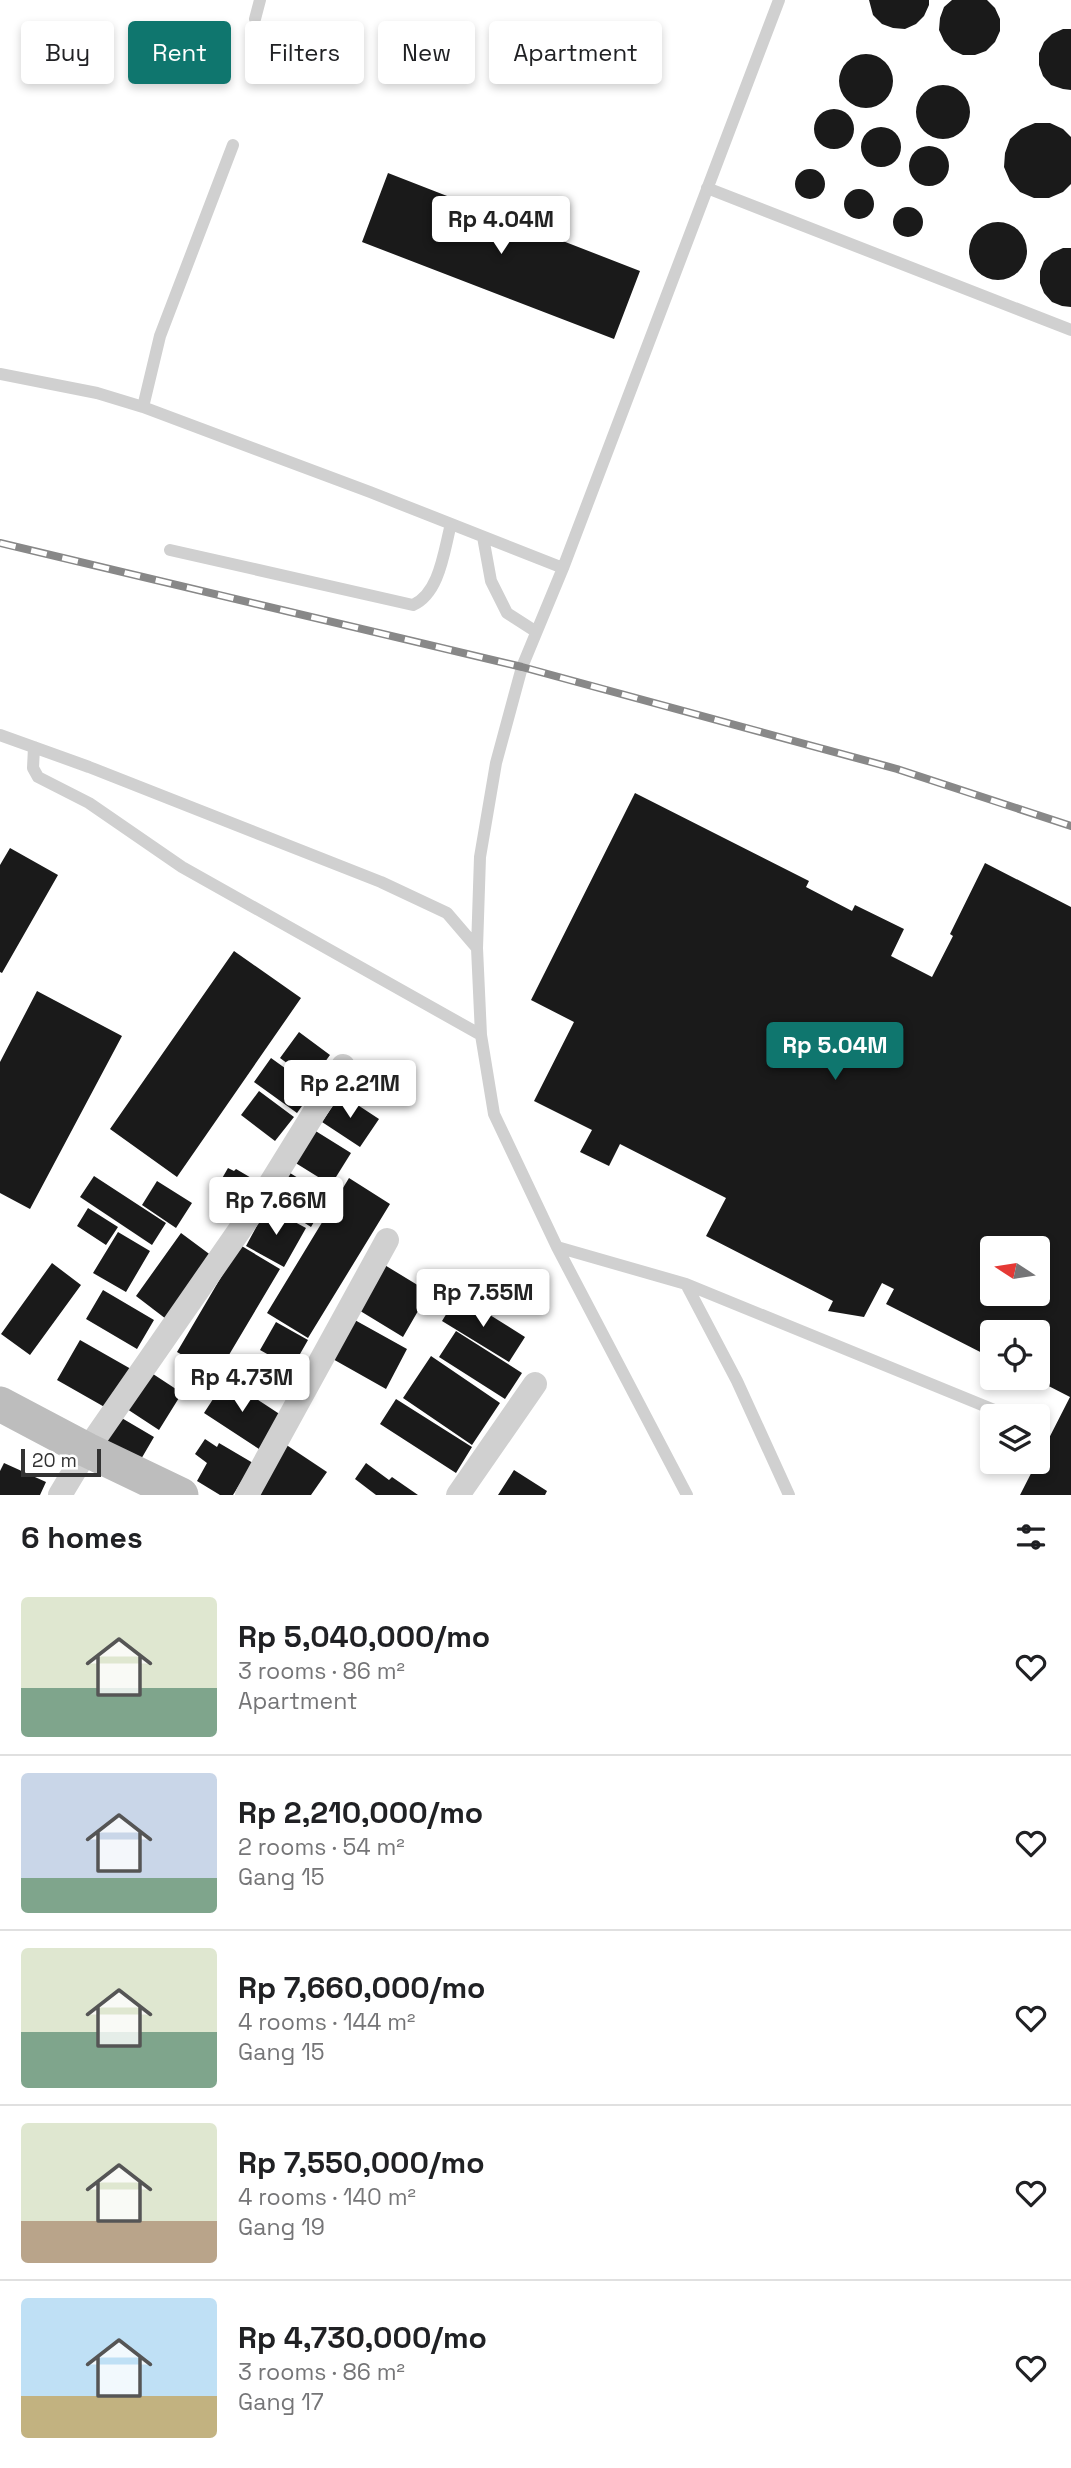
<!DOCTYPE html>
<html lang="en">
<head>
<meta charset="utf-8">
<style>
	body { margin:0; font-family:"Space Grotesk",sans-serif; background:#f6f6f6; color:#202124; height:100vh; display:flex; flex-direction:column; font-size:26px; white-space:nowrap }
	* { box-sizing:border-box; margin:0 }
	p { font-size:23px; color:#757577 }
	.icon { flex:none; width:38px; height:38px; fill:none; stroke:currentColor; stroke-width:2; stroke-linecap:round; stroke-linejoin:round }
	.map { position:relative; height:1495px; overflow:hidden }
	.panel { display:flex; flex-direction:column; background:#fff; flex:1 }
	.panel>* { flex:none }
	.top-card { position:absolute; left:21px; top:21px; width:700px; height:63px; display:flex; gap:14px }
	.needle { width:46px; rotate:282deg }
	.controls { position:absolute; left:980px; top:1236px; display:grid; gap:14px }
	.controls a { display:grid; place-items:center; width:70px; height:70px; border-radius:7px; background:#fff; box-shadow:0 4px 10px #0003; font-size:35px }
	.scale { position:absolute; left:21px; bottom:18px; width:80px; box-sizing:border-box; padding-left:7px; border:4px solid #333; border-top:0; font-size:19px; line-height:24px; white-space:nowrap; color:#333; -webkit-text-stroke:5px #fff; paint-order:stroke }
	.price { position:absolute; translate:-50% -60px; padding:0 16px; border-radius:7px; background:#fff; color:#222; font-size:23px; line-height:46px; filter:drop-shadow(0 2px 4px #0008) }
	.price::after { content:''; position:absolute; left:50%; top:42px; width:21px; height:16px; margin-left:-10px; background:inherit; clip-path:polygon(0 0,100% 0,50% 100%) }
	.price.current { background:#0f766e; color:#fff }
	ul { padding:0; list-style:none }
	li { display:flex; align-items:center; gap:21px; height:175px; padding:0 21px }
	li+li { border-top:2px solid #e0e0e0 }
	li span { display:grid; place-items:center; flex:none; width:196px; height:140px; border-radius:7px; color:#555 }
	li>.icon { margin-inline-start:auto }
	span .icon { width:84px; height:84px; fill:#fffc; stroke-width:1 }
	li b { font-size:30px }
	h2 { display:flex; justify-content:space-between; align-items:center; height:84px; padding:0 21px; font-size:30px }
	.pill { padding:0 24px; border-radius:7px; background:#fff; box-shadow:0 4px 10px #0003; font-size:24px; line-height:63px }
	.pill.current { background:#0f766e; color:#fff }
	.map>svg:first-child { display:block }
	.building { fill:#1a1a1a; fill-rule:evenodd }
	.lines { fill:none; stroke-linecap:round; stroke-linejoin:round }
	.service { stroke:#d0d0d0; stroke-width:12 }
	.minor { stroke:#d0d0d0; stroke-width:24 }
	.secondary { stroke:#bdbdbd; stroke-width:35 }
	.rail-casing { stroke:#888; stroke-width:8 }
	.rail { stroke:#fff; stroke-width:5; stroke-dasharray:16; stroke-linecap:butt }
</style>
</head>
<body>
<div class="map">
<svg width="1071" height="1495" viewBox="0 0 1071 1495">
	<rect width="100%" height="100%" fill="#fff"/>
	<!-- building -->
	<path class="building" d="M 869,0 L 929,0 L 929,5 L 924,16 L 916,24 L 905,29 L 893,28 L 882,24 L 873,15 Z
		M 952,0 L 987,0 L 995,8 L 1000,19 L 1000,31 L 995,42 L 986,51 L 975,55 L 963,55 L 952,50 L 944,41 L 939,30 L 940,18 L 944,7 Z
		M 1063,29 L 1071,29 L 1071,90 L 1063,89 L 1051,85 L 1043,76 L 1039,65 L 1039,53 L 1044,42 L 1052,34 Z
		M839 81a27 27 0 1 1 54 0a27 27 0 1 1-54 0Z
		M916 112a27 27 0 1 1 54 0a27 27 0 1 1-54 0Z
		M814 129a20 20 0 1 1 40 0a20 20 0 1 1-40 0Z
		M 1035,123 L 1050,123 L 1063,129 L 1071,137 L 1071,184 L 1063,192 L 1049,198 L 1034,198 L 1020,192 L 1010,181 L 1004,167 L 1005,153 L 1010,139 L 1021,129 Z
		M861 147a20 20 0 1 1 40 0a20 20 0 1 1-40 0Z
		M909 166a20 20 0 1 1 40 0a20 20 0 1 1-40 0Z
		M795 184a15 15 0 1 1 30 0a15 15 0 1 1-30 0Z
		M 388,173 L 640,271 L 614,339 L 362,242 Z
		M844 204a15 15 0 1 1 30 0a15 15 0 1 1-30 0Z
		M893 222a15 15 0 1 1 30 0a15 15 0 1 1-30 0Z
		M969 251a29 29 0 1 1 58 0a29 29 0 1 1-58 0Z
		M 1063,248 L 1071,248 L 1071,307 L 1062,306 L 1052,302 L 1044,293 L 1040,283 L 1040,271 L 1044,261 L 1052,253 Z
		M 635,793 L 809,881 L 806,887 L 852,911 L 855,905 L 904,929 L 891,956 L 932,977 L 953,936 L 950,934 L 985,863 L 1071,907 L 1071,1495 L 1020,1495 L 1070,1397 L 1031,1377 L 1038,1377 L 1038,1332 L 992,1332 L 992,1358 L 886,1304 L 894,1289 L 882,1283 L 864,1317 L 828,1311 L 833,1301 L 706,1236 L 726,1198 L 620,1144 L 609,1166 L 580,1152 L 592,1130 L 534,1101 L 574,1022 L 531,1000 ZM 992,1248 L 1038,1248 L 1038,1293 L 992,1293 Z
		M 10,848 L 58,875 L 2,973 L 0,972 L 0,865 Z
		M 234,951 L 301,998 L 177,1177 L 110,1129 Z
		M 37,991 L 122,1036 L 30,1209 L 0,1193 L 0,1062 Z
		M 299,1032 L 330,1055 L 311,1081 L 280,1058 Z
		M 271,1058 L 314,1089 L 297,1113 L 254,1082 Z
		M 259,1091 L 294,1117 L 275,1141 L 241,1115 Z
		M 341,1094 L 379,1119 L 360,1147 L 322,1122 Z
		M 314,1130 L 351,1153 L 331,1185 L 294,1162 Z
		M 228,1168 L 234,1171 L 236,1169 L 263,1185 L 239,1225 L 212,1208 L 219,1197 L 213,1194 Z
		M 290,1173 L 329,1197 L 311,1227 L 272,1202 Z
		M 94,1176 L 166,1223 L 152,1245 L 80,1197 Z
		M 349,1178 L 390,1204 L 308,1338 L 267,1313 Z
		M 157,1181 L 192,1203 L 176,1228 L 142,1205 Z
		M 267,1207 L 306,1228 L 284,1267 L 246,1246 Z
		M 88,1208 L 118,1227 L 106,1245 L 77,1226 Z
		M 118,1232 L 150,1251 L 126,1292 L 93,1273 Z
		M 181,1233 L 216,1259 L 170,1322 L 136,1296 Z
		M 240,1245 L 280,1269 L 217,1375 L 177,1352 Z
		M 52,1263 L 81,1285 L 30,1355 L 1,1334 Z
		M 383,1264 L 429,1292 L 403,1337 L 357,1309 Z
		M 103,1290 L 154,1320 L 137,1349 L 86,1319 Z
		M 458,1295 L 525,1337 L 509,1362 L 442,1321 Z
		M 353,1319 L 407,1349 L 386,1389 L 331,1358 Z
		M 276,1322 L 308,1340 L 292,1368 L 260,1350 Z
		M 456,1331 L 522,1373 L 505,1399 L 439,1357 Z
		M 80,1340 L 131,1369 L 108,1409 L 57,1380 Z
		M 431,1356 L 500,1403 L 472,1445 L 403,1398 Z
		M 150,1372 L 182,1393 L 159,1430 L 127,1409 Z
		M 226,1379 L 281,1415 L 259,1449 L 204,1413 Z
		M 396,1399 L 472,1447 L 456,1473 L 380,1424 Z
		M 120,1417 L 154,1437 L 137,1466 L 104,1446 Z
		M 205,1439 L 217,1447 L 219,1443 L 253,1463 L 233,1495 L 220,1495 L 197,1481 L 207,1463 L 195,1454 Z
		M 285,1444 L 327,1472 L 311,1495 L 251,1495 Z
		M 4,1463 L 46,1482 L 40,1495 L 0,1495 L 0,1471 Z
		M 366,1463 L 389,1480 L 392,1477 L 418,1495 L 376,1495 L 355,1479 Z
		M 514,1470 L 547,1491 L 545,1495 L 498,1495 Z"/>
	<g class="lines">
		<!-- service -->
		<path class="service" d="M 255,19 L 260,0
			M 707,188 L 1071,330
			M 0,374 L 97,393 L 143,407 L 370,492 L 563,568
			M 143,407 L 160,336 L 233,145
			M 483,537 L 491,581 L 507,613 L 535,631
			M 170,550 L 413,605 C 440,593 444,550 451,524
			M 0,735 L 89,767 L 381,882 L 447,913 L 477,948
			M 34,747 L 33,768 L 38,777 L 89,803 L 182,867 L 481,1035
			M 557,1247 L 686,1284 L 1009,1416
			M 686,1284 L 737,1381 L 789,1495
			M 687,1495 L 557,1247 L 494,1114 L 481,1035 L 477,948 L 480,857 L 496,763 L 522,667 L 563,568 L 779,0"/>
		<!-- minor -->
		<path class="minor" d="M 60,1495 L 87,1450 L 259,1202 L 343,1066
			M 247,1495 L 387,1240
			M 458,1495 L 535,1384"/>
		<!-- secondary -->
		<path class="secondary" d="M 0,1404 L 87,1450 L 181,1495"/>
		<!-- rail casing -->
		<g class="rail-casing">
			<path id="rail" d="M 0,543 L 522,667 L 897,769 L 1071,826"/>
		</g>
		<!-- rail -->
		<use href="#rail" class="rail"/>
	</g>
</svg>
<div class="controls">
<a><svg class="needle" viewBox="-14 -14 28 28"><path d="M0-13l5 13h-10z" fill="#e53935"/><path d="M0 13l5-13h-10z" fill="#757577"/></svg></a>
<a><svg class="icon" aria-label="locate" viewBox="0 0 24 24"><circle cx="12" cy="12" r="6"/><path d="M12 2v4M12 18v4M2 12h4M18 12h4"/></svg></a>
<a><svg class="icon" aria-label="layers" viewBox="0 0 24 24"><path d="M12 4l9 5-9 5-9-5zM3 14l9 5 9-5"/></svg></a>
</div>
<div class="scale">20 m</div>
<b class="price" style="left:501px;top:256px">Rp 4.04M</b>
<b class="price current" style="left:835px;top:1082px">Rp 5.04M</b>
<b class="price" style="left:350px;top:1120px">Rp 2.21M</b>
<b class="price" style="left:276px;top:1237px">Rp 7.66M</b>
<b class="price" style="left:483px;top:1329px">Rp 7.55M</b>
<b class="price" style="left:242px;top:1414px">Rp 4.73M</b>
<div class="top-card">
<a class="pill">Buy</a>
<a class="pill current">Rent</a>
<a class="pill">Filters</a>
<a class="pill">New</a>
<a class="pill">Apartment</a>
</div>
</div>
<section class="panel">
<h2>6 homes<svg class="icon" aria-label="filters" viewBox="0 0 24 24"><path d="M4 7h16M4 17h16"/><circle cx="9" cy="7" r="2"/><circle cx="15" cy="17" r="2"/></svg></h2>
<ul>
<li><span style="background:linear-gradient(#dfe7d0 65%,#7fa58c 0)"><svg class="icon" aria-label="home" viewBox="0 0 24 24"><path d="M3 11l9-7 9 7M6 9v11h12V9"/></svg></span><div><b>Rp 5,040,000/mo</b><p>3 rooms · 86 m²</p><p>Apartment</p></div><svg class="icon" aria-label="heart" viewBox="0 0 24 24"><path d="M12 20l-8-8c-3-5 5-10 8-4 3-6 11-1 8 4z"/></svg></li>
<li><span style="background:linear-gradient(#c9d6e8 75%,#7fa58c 0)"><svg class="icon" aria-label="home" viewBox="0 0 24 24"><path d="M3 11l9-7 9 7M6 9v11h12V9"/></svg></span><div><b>Rp 2,210,000/mo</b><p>2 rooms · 54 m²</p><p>Gang 15</p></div><svg class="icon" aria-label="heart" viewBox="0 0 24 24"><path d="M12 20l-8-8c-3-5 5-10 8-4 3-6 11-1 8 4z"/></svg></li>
<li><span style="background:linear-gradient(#dfe7d0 60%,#7fa58c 0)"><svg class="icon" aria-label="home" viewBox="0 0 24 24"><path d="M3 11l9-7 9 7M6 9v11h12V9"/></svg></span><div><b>Rp 7,660,000/mo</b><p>4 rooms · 144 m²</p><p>Gang 15</p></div><svg class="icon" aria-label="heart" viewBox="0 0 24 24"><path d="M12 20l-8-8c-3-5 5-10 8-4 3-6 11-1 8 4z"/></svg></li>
<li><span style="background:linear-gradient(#dfe7d0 70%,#b9a48a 0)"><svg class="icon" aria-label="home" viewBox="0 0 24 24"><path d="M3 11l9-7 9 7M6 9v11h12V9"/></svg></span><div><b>Rp 7,550,000/mo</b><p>4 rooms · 140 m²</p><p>Gang 19</p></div><svg class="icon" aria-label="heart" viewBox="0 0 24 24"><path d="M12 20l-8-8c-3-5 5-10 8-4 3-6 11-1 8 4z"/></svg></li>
<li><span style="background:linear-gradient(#bfe0f5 70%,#c2b280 0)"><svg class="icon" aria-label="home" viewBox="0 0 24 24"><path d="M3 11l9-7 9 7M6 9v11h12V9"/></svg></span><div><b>Rp 4,730,000/mo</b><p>3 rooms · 86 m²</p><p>Gang 17</p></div><svg class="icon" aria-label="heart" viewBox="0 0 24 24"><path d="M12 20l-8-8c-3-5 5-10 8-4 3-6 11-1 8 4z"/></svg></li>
</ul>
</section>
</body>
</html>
